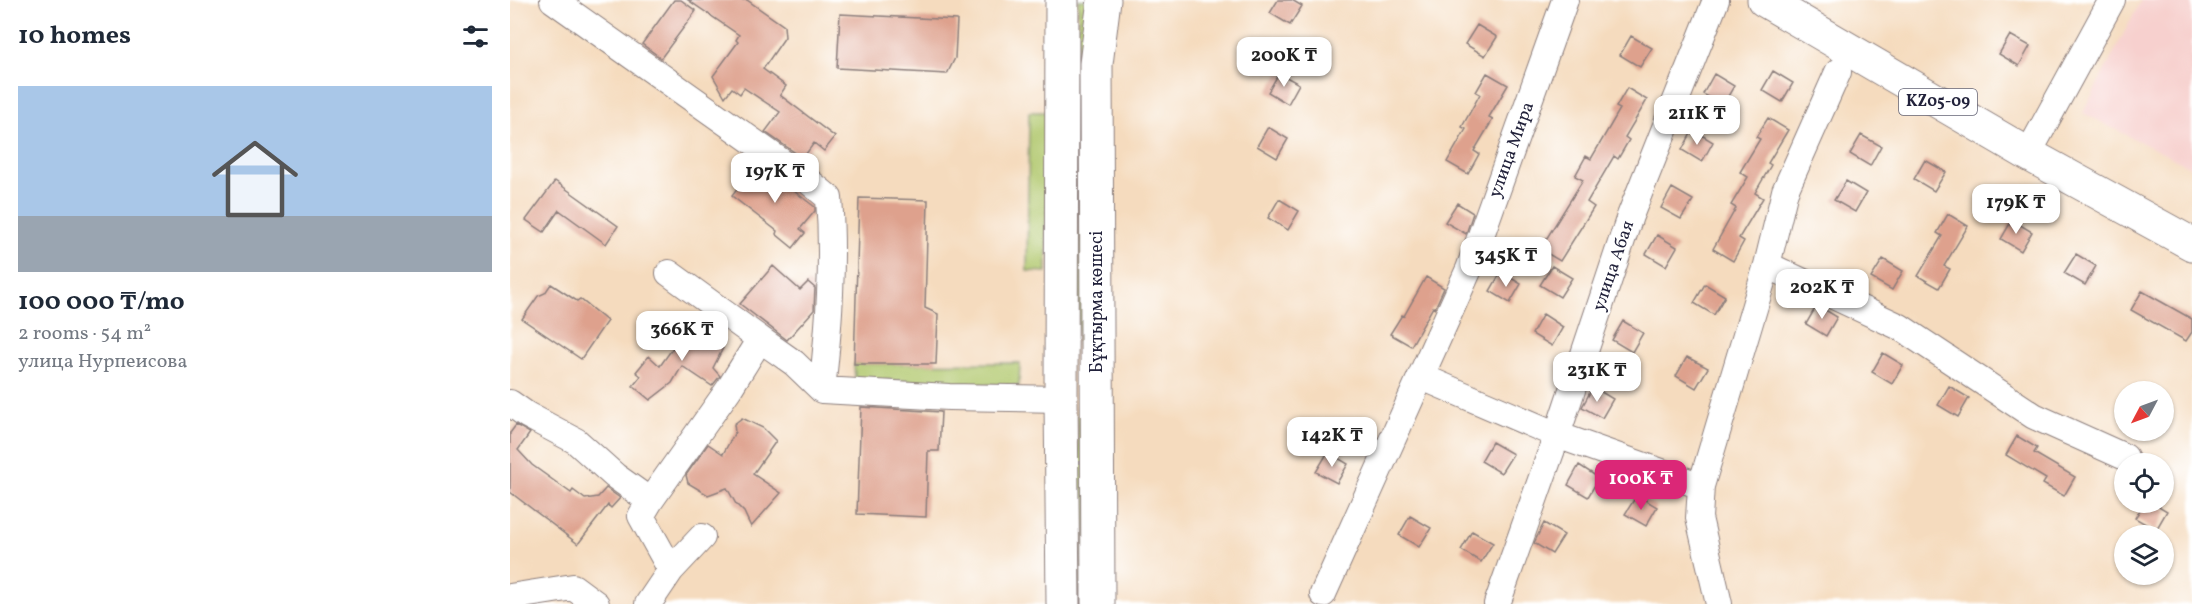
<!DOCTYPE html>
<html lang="en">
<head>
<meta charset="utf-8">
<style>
	body { margin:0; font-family:Vollkorn,serif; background:#f6f6f7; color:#1f2937; height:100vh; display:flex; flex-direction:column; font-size:22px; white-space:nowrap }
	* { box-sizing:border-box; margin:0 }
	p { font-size:20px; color:#747a83 }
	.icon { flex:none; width:33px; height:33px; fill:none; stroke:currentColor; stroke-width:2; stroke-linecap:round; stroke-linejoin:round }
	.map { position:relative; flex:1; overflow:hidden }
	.sheet { display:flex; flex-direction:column; background:#fff; width:510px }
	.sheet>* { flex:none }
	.needle { width:39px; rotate:229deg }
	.buttons { position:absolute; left:1604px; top:381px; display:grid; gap:12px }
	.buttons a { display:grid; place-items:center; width:60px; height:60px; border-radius:50%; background:#fff; box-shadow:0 2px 4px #0004; font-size:30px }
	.price { position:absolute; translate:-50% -51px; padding:0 14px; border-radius:12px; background:#fff; color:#222; font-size:20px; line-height:39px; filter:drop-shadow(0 2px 3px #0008) }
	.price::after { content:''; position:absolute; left:50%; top:36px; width:18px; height:14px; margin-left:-9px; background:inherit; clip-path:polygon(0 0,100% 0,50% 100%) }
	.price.selected { background:#db2777; color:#fff }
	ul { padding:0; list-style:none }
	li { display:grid; align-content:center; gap:12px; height:318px; padding:0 18px }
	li+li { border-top:2px solid #e0e1e3 }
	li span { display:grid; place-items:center; height:186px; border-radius:0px; color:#555 }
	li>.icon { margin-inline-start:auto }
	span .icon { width:108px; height:108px; fill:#fffc; stroke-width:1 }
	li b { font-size:26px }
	h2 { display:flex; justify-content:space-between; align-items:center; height:72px; padding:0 18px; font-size:26px }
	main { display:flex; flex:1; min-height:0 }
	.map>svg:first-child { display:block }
	.built { fill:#f7d0ce }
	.green { fill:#b0c76c; stroke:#697454; stroke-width:1.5 }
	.building { fill:#dea18d }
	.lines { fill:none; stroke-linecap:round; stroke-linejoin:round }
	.minor-casing { stroke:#8c7e7c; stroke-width:28 }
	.major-casing { stroke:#8c7e7c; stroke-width:35 }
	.minor { stroke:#fff; stroke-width:26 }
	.major { stroke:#fff; stroke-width:33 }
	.labels { text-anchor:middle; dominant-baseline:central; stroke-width:5; stroke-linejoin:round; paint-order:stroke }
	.shield { fill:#fff; stroke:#646476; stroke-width:1.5 }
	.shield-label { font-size:16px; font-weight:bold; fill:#22223b }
	.street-label { font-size:18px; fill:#22223b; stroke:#fff }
</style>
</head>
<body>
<main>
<section class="sheet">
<h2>10 homes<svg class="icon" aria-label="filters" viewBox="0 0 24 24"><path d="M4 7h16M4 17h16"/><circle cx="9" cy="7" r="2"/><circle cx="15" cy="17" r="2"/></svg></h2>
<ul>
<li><span style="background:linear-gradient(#a9c7e8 70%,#9aa5b1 0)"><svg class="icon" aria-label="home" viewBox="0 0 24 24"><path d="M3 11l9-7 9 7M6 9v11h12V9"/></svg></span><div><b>100 000 ₸/mo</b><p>2 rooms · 54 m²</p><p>улица Нурпеисова</p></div></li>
</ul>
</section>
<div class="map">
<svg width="1682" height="604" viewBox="0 0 1682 604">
	<rect width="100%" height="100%" fill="#fff"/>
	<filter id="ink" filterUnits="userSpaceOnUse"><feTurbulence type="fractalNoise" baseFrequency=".0167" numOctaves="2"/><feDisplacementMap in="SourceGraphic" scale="12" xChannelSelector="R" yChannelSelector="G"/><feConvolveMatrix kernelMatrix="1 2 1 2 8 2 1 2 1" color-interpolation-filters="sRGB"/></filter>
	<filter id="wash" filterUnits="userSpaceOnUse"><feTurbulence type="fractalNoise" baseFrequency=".008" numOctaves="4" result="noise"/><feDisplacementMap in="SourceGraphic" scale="24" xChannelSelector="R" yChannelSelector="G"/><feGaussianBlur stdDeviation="1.35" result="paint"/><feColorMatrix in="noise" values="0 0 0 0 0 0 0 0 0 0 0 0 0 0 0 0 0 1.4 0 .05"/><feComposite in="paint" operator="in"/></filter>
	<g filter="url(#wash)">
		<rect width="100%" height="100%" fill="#f5dbbe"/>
		<!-- built -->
		<path class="built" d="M 1631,0 L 1682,0 L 1682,168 L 1573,113 Z"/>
		<!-- green -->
		<path class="green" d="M 568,0 L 582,0 L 579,604 L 568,604 Z
			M 519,112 L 537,112 L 537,272 L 517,271 Z
			M 510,363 L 509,386 L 345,379 L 344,364 Z"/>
		<g id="blocks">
			<!-- building -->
			<path class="building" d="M 164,0 L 171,0 L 186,11 L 151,58 L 132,44 Z
				M 178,0 L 237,0 L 274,26 L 275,37 L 253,69 L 276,86 L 270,95 L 325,137 L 314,151 L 304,143 L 293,158 L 255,132 L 270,112 L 234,88 L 230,94 L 222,88 L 215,97 L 203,76 L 228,42 L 226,40 L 229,35 Z
				M 768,0 L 782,0 L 792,6 L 780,25 L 760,13 Z
				M 330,14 L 447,20 L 445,58 L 437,74 L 327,68 Z
				M 967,25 L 987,37 L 975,56 L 955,44 Z
				M 1500,35 L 1520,46 L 1509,66 L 1489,54 Z
				M 1121,36 L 1142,48 L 1130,67 L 1110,55 Z
				M 1263,71 L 1283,83 L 1272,102 L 1252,90 Z
				M 769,73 L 789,84 L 778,104 L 758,92 Z
				M 977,73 L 998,85 L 979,117 L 983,119 L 964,151 L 969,154 L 958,174 L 937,162 L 956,129 L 952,127 L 970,94 L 966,92 Z
				M 1204,74 L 1224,86 L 1213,105 L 1193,94 Z
				M 1117,88 L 1137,100 L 1115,137 L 1119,140 L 1108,159 L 1104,156 L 1077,202 L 1084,207 L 1050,261 L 1030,249 L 1073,180 L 1065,176 L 1076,156 L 1081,159 L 1110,109 L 1106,107 Z
				M 1258,118 L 1278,130 L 1258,163 L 1261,165 L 1245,193 L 1253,198 L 1229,238 L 1234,241 L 1223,261 L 1203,249 L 1226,208 L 1221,205 L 1238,177 L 1230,172 L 1250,139 L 1246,137 Z
				M 758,127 L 778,139 L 767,158 L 747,146 Z
				M 1183,130 L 1203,142 L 1192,162 L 1172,150 Z
				M 1351,135 L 1371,146 L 1360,166 L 1340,154 Z
				M 1415,160 L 1436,172 L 1424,191 L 1404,179 Z
				M 247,163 L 305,207 L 305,211 L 290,229 L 295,233 L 283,248 L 266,234 L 267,231 L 222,196 Z
				M 45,181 L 108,226 L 96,244 L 49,210 L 34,232 L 16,220 Z
				M 1336,181 L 1356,193 L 1345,212 L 1324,200 Z
				M 1162,188 L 1183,200 L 1171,219 L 1151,208 Z
				M 349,198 L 418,200 L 415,308 L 428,314 L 426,364 L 344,364 Z
				M 769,199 L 789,211 L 778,230 L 758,218 Z
				M 947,203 L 963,213 L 956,234 L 935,222 Z
				M 1438,214 L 1458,226 L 1434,266 L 1440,269 L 1429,288 L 1408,276 L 1432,236 L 1427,233 Z
				M 1502,220 L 1522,232 L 1511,251 L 1491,239 Z
				M 1147,235 L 1167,247 L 1156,266 L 1136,254 Z
				M 1566,254 L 1586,266 L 1575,285 L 1554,273 Z
				M 1373,259 L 1393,271 L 1382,290 L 1361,278 Z
				M 263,266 L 290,290 L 298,282 L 305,288 L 304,310 L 277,340 L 230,304 Z
				M 1042,266 L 1062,278 L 1050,297 L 1030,285 Z
				M 991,272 L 1011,284 L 1000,303 L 980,291 Z
				M 916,277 L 934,288 L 925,308 L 923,307 L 901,346 L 880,334 L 892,315 L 894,316 Z
				M 41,284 L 67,301 L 70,299 L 97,321 L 71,359 L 12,319 L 28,296 L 35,293 Z
				M 1195,284 L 1215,296 L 1204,315 L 1184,303 Z
				M 1632,291 L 1682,319 L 1682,332 L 1676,341 L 1621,310 Z
				M 1307,305 L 1327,317 L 1316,336 L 1296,324 Z
				M 1033,314 L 1053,327 L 1042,346 L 1022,334 Z
				M 1113,321 L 1133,333 L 1122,352 L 1102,340 Z
				M 179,325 L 191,333 L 196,325 L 207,332 L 205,340 L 213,348 L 203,368 L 210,376 L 202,386 L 172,366 L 162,383 L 140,400 L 123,386 L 131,376 L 126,372 L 139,356 L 150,366 Z
				M 1373,353 L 1393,365 L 1382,384 L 1362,372 Z
				M 1177,357 L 1198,368 L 1186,388 L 1166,376 Z
				M 1439,386 L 1459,398 L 1448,417 L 1428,405 Z
				M 1083,387 L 1103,399 L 1092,418 L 1072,407 Z
				M 351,407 L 431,412 L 429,451 L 418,451 L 416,517 L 347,514 Z
				M 232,418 L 253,428 L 266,441 L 243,474 L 271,493 L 241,527 L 234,512 L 226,504 L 217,488 L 198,495 L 178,483 L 176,475 L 198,444 L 213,454 L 225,432 L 224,424 Z
				M 6,425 L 20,433 L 8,450 L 22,465 L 61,493 L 63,490 L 75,499 L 88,497 L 96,488 L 110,498 L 101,508 L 98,505 L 68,544 L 0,492 L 0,433 Z
				M 1507,436 L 1527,448 L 1524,453 L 1565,477 L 1554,496 L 1533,484 L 1536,479 L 1496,455 Z
				M 982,442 L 1003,454 L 991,473 L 971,461 Z
				M 818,452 L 838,464 L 827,483 L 806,472 Z
				M 1069,465 L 1089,478 L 1078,497 L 1058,485 Z
				M 1127,495 L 1147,507 L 1136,526 L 1115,514 Z
				M 1635,502 L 1642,502 L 1657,511 L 1646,530 L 1625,518 Z
				M 900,516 L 921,528 L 909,547 L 889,535 Z
				M 1034,523 L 1054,535 L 1042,554 L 1024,543 Z
				M 962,531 L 983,543 L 971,562 L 951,550 Z"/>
		</g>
	</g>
	<g filter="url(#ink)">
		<use href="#blocks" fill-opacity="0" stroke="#8c7e7c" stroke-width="1.5"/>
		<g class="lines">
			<!-- minor casing -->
			<g class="minor-casing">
				<path id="minor" d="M 43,0 L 296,179 L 319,198 C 324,262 319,326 312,390
					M 1518,154 L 1602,0
					M 1257,265 L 1390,327 L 1524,416 L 1615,457
					M 159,273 L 250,339
					M 912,377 L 1047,435 L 1191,486
					M 0,403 L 17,415 L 66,441 L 105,476 L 140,501 L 219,389 L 250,339 L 284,363 L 312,390 L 439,397 L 551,399
					M 161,570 L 192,537
					M 813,594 L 959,269 L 1055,0
					M 0,597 L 63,587 L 86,604
					M 138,604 L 161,570 L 131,516 L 140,501
					M 987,604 L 1047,435 L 1120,216 L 1206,0
					M 1209,604 L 1189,518 L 1191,486 L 1257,265 L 1275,191 L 1328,72"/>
			</g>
			<!-- major casing -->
			<g class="major-casing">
				<path id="major" d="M 552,0 L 551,399 L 553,604
					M 1254,0 L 1518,154 L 1682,244
					M 588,604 L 586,64 L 594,0"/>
			</g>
			<!-- minor -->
			<use href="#minor" class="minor"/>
			<!-- major -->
			<use href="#major" class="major"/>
		</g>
	</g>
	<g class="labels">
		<!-- shield labels -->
		<rect class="shield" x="1389" y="89" width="78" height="26" rx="4.5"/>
		<g class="shield-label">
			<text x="1428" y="102">KZ05-09</text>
		</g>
		<!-- street labels -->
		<g class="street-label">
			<text transform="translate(1002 150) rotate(-70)">улица Мира</text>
			<text transform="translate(1104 266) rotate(-71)">улица Абая</text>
			<text transform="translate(587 302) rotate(-90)">Бұқтырма көшесі</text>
		</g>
	</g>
</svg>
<div class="buttons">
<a><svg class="needle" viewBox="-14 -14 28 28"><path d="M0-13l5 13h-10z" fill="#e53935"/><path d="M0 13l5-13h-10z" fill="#747a83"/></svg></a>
<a><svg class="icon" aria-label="locate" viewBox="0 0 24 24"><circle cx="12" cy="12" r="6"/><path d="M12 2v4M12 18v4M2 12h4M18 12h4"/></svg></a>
<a><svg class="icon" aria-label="layers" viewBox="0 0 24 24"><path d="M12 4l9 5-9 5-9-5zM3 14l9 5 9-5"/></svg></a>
</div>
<b class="price" style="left:774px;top:88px">200K ₸</b>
<b class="price" style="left:1187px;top:146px">211K ₸</b>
<b class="price" style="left:265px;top:204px">197K ₸</b>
<b class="price" style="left:1506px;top:235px">179K ₸</b>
<b class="price" style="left:996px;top:288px">345K ₸</b>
<b class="price" style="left:1312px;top:320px">202K ₸</b>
<b class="price" style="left:172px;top:362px">366K ₸</b>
<b class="price" style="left:1087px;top:403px">231K ₸</b>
<b class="price" style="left:822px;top:468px">142K ₸</b>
<b class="price selected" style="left:1131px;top:511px">100K ₸</b>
</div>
</main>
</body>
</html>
